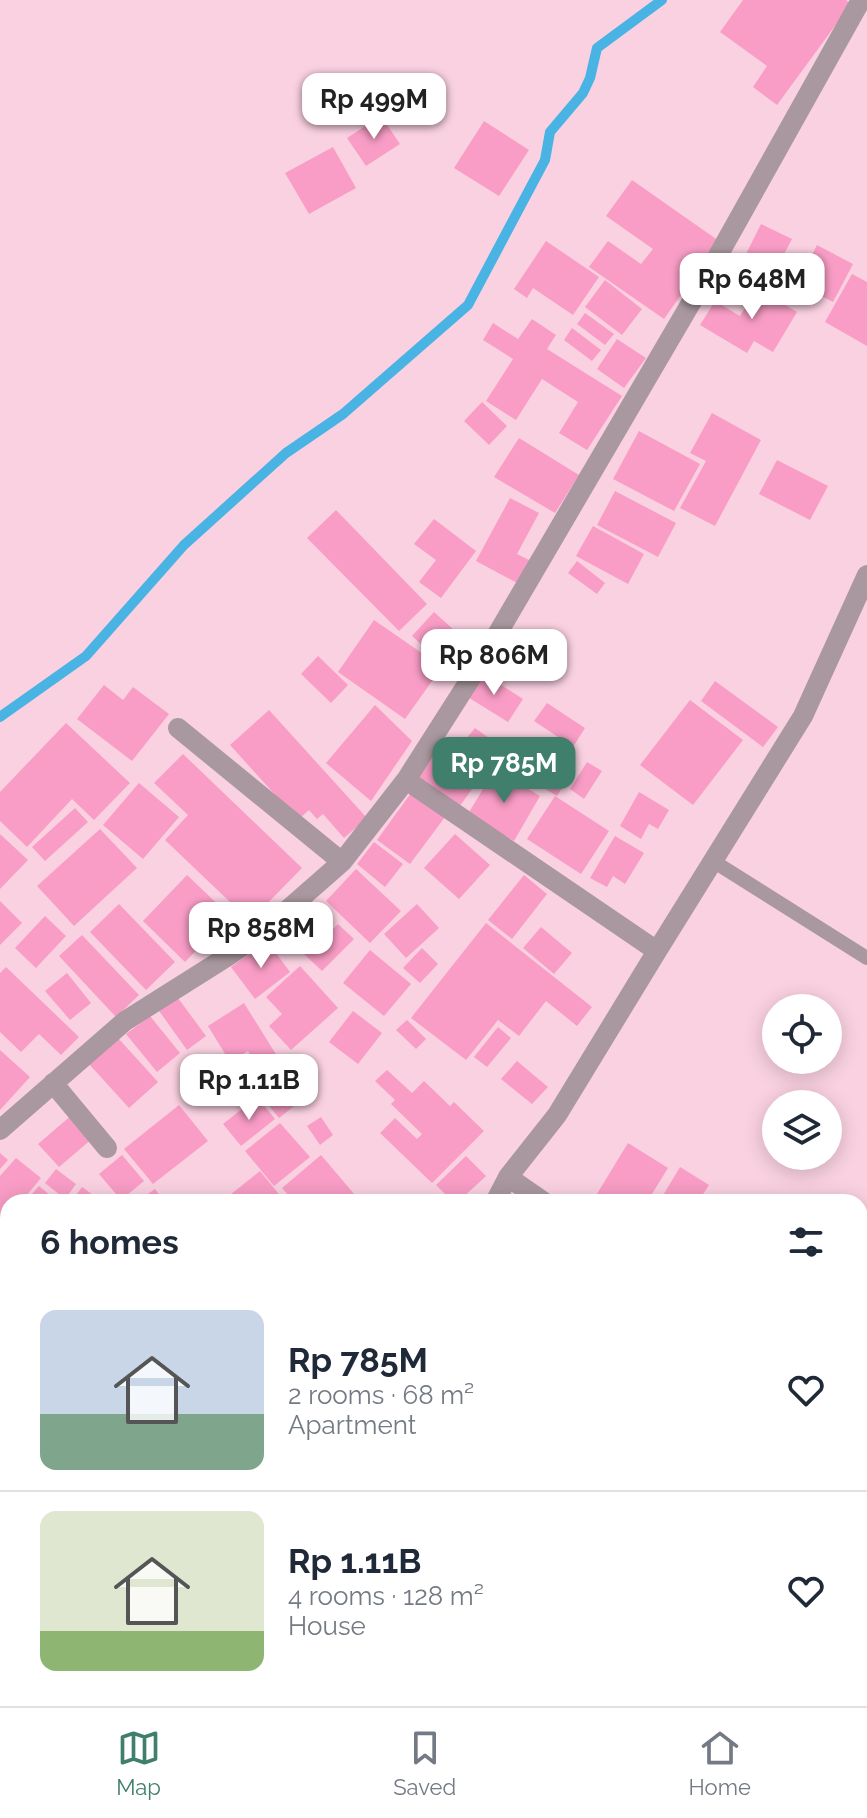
<!DOCTYPE html>
<html lang="en">
<head>
<meta charset="utf-8">
<style>
	body { margin:0; font-family:Raleway,sans-serif; background:#f2f2f3; color:#1f2937; height:100vh; display:flex; flex-direction:column; font-size:30px; white-space:nowrap }
	* { box-sizing:border-box; margin:0 }
	p { font-size:26px; color:#747a83 }
	.icon { flex:none; width:44px; height:44px; fill:none; stroke:currentColor; stroke-width:2; stroke-linecap:round; stroke-linejoin:round }
	.map { position:relative; flex:1; overflow:hidden }
	.side { position:absolute; left:0px; top:1194px; width:868px; height:512px; display:flex; flex-direction:column; background:#fff; border-radius:24px 24px 0 0; box-shadow:0 4px 20px #0003 }
	.side>* { flex:none }
	.tools { position:absolute; left:762px; top:994px; display:grid; gap:16px }
	.tools a { display:grid; place-items:center; width:80px; height:80px; border-radius:50%; background:#fff; box-shadow:0 4px 20px #0003; font-size:40px }
	.price { position:absolute; translate:-50% -68px; padding:0 18px; border-radius:16px; background:#fff; color:#222; font-size:26px; line-height:52px; filter:drop-shadow(0 2px 4px #0008) }
	.price::after { content:''; position:absolute; left:50%; top:48px; width:24px; height:18px; margin-left:-12px; background:inherit; clip-path:polygon(0 0,100% 0,50% 100%) }
	.price.active { background:#407f6c; color:#fff }
	ul { padding:0; list-style:none }
	li { display:flex; align-items:center; gap:24px; height:200px; padding:0 40px }
	li+li { border-top:2px solid #e0e1e3 }
	li span { display:grid; place-items:center; flex:none; width:224px; height:160px; border-radius:16px; color:#555 }
	li>.icon { margin-inline-start:auto }
	span .icon { width:96px; height:96px; fill:#fffc; stroke-width:1 }
	li b { font-size:34px }
	h2 { display:flex; justify-content:space-between; align-items:center; height:96px; padding:0 40px; font-size:34px }
	.tab-bar { display:flex; justify-content:space-around; align-items:center; height:112px; border-top:2px solid #e0e1e3; background:#fff; font-size:22px; color:#747a83 }
	.tab-bar a { display:grid; justify-items:center; gap:4px }
	.tab-bar .active { color:#407f6c }
	.map>svg:first-child { display:block }
	.lines { fill:none; stroke-linecap:round; stroke-linejoin:round }
	.stream { stroke:#49b3e4; stroke-width:10 }
	.building { fill:#f99dc6 }
	.service { stroke:#a9989f; stroke-width:14 }
	.minor { stroke:#a9989f; stroke-width:20 }
</style>
</head>
<body>
<div class="map">
<svg width="867" height="1706" viewBox="0 0 867 1706">
	<rect width="100%" height="100%" fill="#fad1e1"/>
	<g class="lines">
		<!-- stream -->
		<path class="stream" d="M 0,717 L 86,656 L 184,545 L 286,453 L 343,414 L 468,305 L 545,160 L 550,132 L 583,93 L 590,78 L 597,48 L 662,0"/>
	</g>
	<!-- building -->
	<path class="building" d="M 743,0 L 846,0 L 851,4 L 777,105 L 753,87 L 767,66 L 720,32 Z
		M 381,116 L 400,144 L 366,166 L 347,138 Z
		M 484,121 L 529,150 L 499,196 L 454,168 Z
		M 333,147 L 356,188 L 309,214 L 285,173 Z
		M 632,180 L 719,241 L 664,319 L 589,267 L 608,241 L 641,264 L 653,249 L 606,216 Z
		M 761,224 L 792,239 L 768,285 L 738,270 Z
		M 546,241 L 599,277 L 573,315 L 533,288 L 527,298 L 514,289 Z
		M 817,245 L 853,264 L 833,302 L 797,283 Z
		M 852,274 L 867,282 L 867,346 L 825,322 Z
		M 605,280 L 642,309 L 622,335 L 585,307 Z
		M 760,282 L 782,295 L 778,301 L 797,312 L 773,352 L 754,341 L 747,353 L 700,325 L 715,301 L 740,316 Z
		M 585,313 L 614,334 L 605,345 L 577,324 Z
		M 532,319 L 556,335 L 547,349 L 622,396 L 587,450 L 559,433 L 578,402 L 542,379 L 516,420 L 486,401 L 513,359 L 483,340 L 493,323 L 518,339 Z
		M 572,328 L 601,350 L 592,361 L 564,340 Z
		M 617,339 L 646,358 L 624,388 L 597,369 Z
		M 482,402 L 507,426 L 489,445 L 464,421 Z
		M 712,413 L 761,440 L 715,526 L 680,508 L 706,461 L 690,453 Z
		M 639,431 L 700,464 L 674,511 L 613,479 Z
		M 519,438 L 579,475 L 555,513 L 494,477 Z
		M 777,460 L 828,486 L 810,520 L 759,494 Z
		M 615,491 L 676,523 L 658,557 L 597,525 Z
		M 510,498 L 539,513 L 517,554 L 531,561 L 519,584 L 476,561 Z
		M 336,510 L 427,604 L 399,631 L 307,538 Z
		M 434,519 L 476,551 L 441,598 L 419,582 L 436,560 L 414,544 Z
		M 593,526 L 644,554 L 628,584 L 576,556 Z
		M 577,561 L 605,583 L 597,594 L 568,573 Z
		M 434,612 L 475,649 L 453,673 L 412,636 Z
		M 374,620 L 442,667 L 405,719 L 338,672 Z
		M 318,656 L 348,685 L 331,703 L 301,674 Z
		M 481,672 L 523,699 L 508,722 L 466,696 Z
		M 715,681 L 778,727 L 763,747 L 701,701 Z
		M 104,685 L 123,700 L 133,687 L 169,714 L 132,761 L 77,719 Z
		M 690,700 L 743,740 L 693,805 L 640,765 Z
		M 547,703 L 585,728 L 573,747 L 534,721 Z
		M 375,705 L 412,741 L 371,801 L 326,763 Z
		M 269,710 L 367,818 L 344,838 L 323,814 L 317,819 L 309,810 L 298,820 L 230,745 Z
		M 66,723 L 130,783 L 94,820 L 72,799 L 27,847 L 0,821 L 0,792 Z
		M 475,728 L 503,748 L 494,760 L 466,739 Z
		M 441,736 L 487,768 L 457,810 L 412,779 Z
		M 512,738 L 548,759 L 531,786 L 495,765 Z
		M 183,754 L 302,868 L 250,921 L 165,840 L 188,815 L 154,783 Z
		M 587,762 L 602,771 L 584,799 L 570,789 Z
		M 556,765 L 570,775 L 557,796 L 542,787 Z
		M 495,769 L 540,796 L 514,841 L 468,814 Z
		M 139,783 L 179,817 L 143,859 L 103,825 Z
		M 639,792 L 669,810 L 658,829 L 649,824 L 641,839 L 620,826 Z
		M 411,793 L 445,817 L 410,864 L 377,840 Z
		M 555,796 L 609,831 L 581,874 L 527,839 Z
		M 75,808 L 88,822 L 45,861 L 32,847 Z
		M 100,829 L 137,868 L 74,926 L 37,886 Z
		M 0,834 L 28,860 L 0,889 Z
		M 455,834 L 490,865 L 459,899 L 424,868 Z
		M 615,836 L 644,853 L 625,884 L 613,876 L 607,887 L 590,878 Z
		M 374,842 L 403,864 L 385,887 L 357,864 Z
		M 356,869 L 401,911 L 370,943 L 326,901 Z
		M 187,875 L 230,916 L 185,962 L 143,921 Z
		M 524,875 L 547,894 L 512,939 L 488,920 Z
		M 0,901 L 22,923 L 0,945 Z
		M 119,904 L 175,962 L 146,990 L 90,932 Z
		M 417,904 L 439,928 L 406,958 L 384,934 Z
		M 45,916 L 66,936 L 36,968 L 15,948 Z
		M 304,917 L 325,937 L 338,924 L 354,939 L 322,971 L 285,936 Z
		M 486,923 L 592,1007 L 577,1026 L 546,1001 L 519,1036 L 498,1020 L 466,1060 L 411,1018 Z
		M 541,927 L 572,953 L 554,974 L 523,948 Z
		M 82,935 L 139,995 L 116,1017 L 59,956 Z
		M 267,941 L 290,972 L 255,999 L 231,967 Z
		M 422,948 L 438,964 L 420,983 L 403,968 Z
		M 370,950 L 411,984 L 384,1016 L 343,983 Z
		M 300,966 L 338,1008 L 291,1050 L 269,1026 L 282,1014 L 266,997 Z
		M 6,967 L 79,1037 L 61,1055 L 39,1034 L 21,1052 L 0,1032 L 0,973 Z
		M 67,973 L 91,1003 L 70,1020 L 45,991 Z
		M 175,994 L 206,1036 L 187,1050 L 157,1008 Z
		M 244,1003 L 277,1056 L 257,1068 L 248,1051 L 230,1062 L 208,1026 Z
		M 353,1011 L 382,1033 L 358,1064 L 329,1042 Z
		M 150,1016 L 180,1053 L 157,1072 L 126,1034 Z
		M 407,1020 L 426,1039 L 416,1049 L 396,1030 Z
		M 498,1027 L 511,1038 L 487,1067 L 474,1057 Z
		M 118,1038 L 158,1082 L 129,1108 L 89,1064 Z
		M 0,1050 L 30,1077 L 0,1110 Z
		M 517,1061 L 548,1087 L 532,1104 L 501,1079 Z
		M 387,1070 L 412,1093 L 424,1081 L 450,1106 L 454,1102 L 484,1131 L 432,1183 L 380,1133 L 395,1118 L 417,1139 L 422,1134 L 391,1104 L 395,1100 L 375,1081 Z
		M 286,1078 L 303,1099 L 279,1118 L 262,1097 Z
		M 257,1097 L 275,1119 L 241,1146 L 223,1124 Z
		M 179,1105 L 208,1141 L 153,1184 L 124,1149 Z
		M 73,1114 L 93,1138 L 59,1167 L 38,1144 Z
		M 321,1117 L 333,1135 L 320,1145 L 307,1126 Z
		M 280,1123 L 310,1157 L 274,1186 L 245,1151 Z
		M 628,1143 L 668,1168 L 647,1202 L 592,1202 Z
		M 0,1153 L 8,1160 L 0,1169 Z
		M 122,1155 L 144,1181 L 121,1200 L 99,1174 Z
		M 321,1155 L 361,1202 L 294,1202 L 282,1188 Z
		M 466,1156 L 486,1176 L 458,1202 L 453,1202 L 436,1185 Z
		M 16,1158 L 41,1178 L 21,1202 L 8,1202 L 8,1218 L 0,1227 L 0,1176 Z
		M 680,1167 L 709,1185 L 698,1202 L 659,1202 Z
		M 56,1169 L 76,1184 L 65,1199 L 45,1183 Z
		M 260,1171 L 283,1199 L 279,1202 L 221,1202 Z
		M 39,1186 L 58,1202 L 25,1202 Z
		M 82,1187 L 103,1202 L 71,1202 Z
		M 155,1189 L 165,1202 L 136,1202 Z
		M 860,1282 L 867,1286 L 867,1349 L 860,1360 Z
		M 8,1295 L 8,1389 L 0,1384 L 0,1306 Z
		M 8,1404 L 8,1434 L 0,1429 L 0,1415 Z
		M 860,1436 L 867,1439 L 867,1465 L 864,1475 L 860,1474 Z
		M 0,1437 L 8,1443 L 8,1484 L 0,1478 Z
		M 8,1629 L 8,1695 L 0,1690 L 0,1641 Z
		M 860,1679 L 867,1685 L 867,1706 L 803,1706 L 794,1698 L 860,1698 Z
		M 0,1695 L 18,1706 L 0,1706 Z
		M 13,1698 L 32,1698 L 27,1706 Z
		M 47,1698 L 98,1698 L 100,1700 L 96,1706 L 58,1706 Z
		M 267,1698 L 349,1698 L 365,1706 L 262,1706 Z
		M 622,1698 L 647,1698 L 641,1706 L 616,1706 Z
		M 704,1698 L 773,1698 L 766,1706 L 697,1706 Z"/>
	<g class="lines">
		<!-- service -->
		<path class="service" d="M 713,861 L 867,958"/>
		<!-- minor -->
		<path class="minor" d="M 178,728 L 342,862
			M 406,780 L 657,951
			M 53,1083 L 107,1148
			M 0,1130 L 125,1021 L 228,956 L 261,933 L 342,862 L 406,780 L 478,667 L 705,279 L 861,0
			M 508,1177 L 544,1202
			M 495,1202 L 508,1177 L 557,1115 L 657,951 L 803,716 L 867,575
			M 0,1298 L 8,1289
			M 860,1406 L 867,1411
			M 860,1524 L 867,1504
			M 860,1641 L 867,1646
			M 151,1698 L 163,1706
			M 223,1706 L 227,1698
			M 603,1706 L 607,1698"/>
	</g>
</svg>
<div class="tools">
<a><svg class="icon" aria-label="locate" viewBox="0 0 24 24"><circle cx="12" cy="12" r="6"/><path d="M12 2v4M12 18v4M2 12h4M18 12h4"/></svg></a>
<a><svg class="icon" aria-label="layers" viewBox="0 0 24 24"><path d="M12 4l9 5-9 5-9-5zM3 14l9 5 9-5"/></svg></a>
</div>
<b class="price" style="left:374px;top:141px">Rp 499M</b>
<b class="price" style="left:752px;top:321px">Rp 648M</b>
<b class="price" style="left:494px;top:697px">Rp 806M</b>
<b class="price active" style="left:504px;top:805px">Rp 785M</b>
<b class="price" style="left:261px;top:970px">Rp 858M</b>
<b class="price" style="left:249px;top:1122px">Rp 1.11B</b>
<section class="side">
<h2>6 homes<svg class="icon" aria-label="filters" viewBox="0 0 24 24"><path d="M4 7h16M4 17h16"/><circle cx="9" cy="7" r="2"/><circle cx="15" cy="17" r="2"/></svg></h2>
<ul>
<li><span style="background:linear-gradient(#c9d6e8 65%,#7fa58c 0)"><svg class="icon" aria-label="home" viewBox="0 0 24 24"><path d="M3 11l9-7 9 7M6 9v11h12V9"/></svg></span><div><b>Rp 785M</b><p>2 rooms · 68 m²</p><p>Apartment</p></div><svg class="icon" aria-label="heart" viewBox="0 0 24 24"><path d="M12 20l-8-8c-3-5 5-10 8-4 3-6 11-1 8 4z"/></svg></li>
<li><span style="background:linear-gradient(#dfe7d0 75%,#8fb573 0)"><svg class="icon" aria-label="home" viewBox="0 0 24 24"><path d="M3 11l9-7 9 7M6 9v11h12V9"/></svg></span><div><b>Rp 1.11B</b><p>4 rooms · 128 m²</p><p>House</p></div><svg class="icon" aria-label="heart" viewBox="0 0 24 24"><path d="M12 20l-8-8c-3-5 5-10 8-4 3-6 11-1 8 4z"/></svg></li>
</ul>
</section>
</div>
<nav class="tab-bar">
<a class="active"><svg class="icon" aria-label="map" viewBox="0 0 24 24"><path d="M3 6l6-2 6 2 6-2v14l-6 2-6-2-6 2zM9 4v14M15 6v14"/></svg>Map</a>
<a><svg class="icon" aria-label="saved" viewBox="0 0 24 24"><path d="M7 4h10v16l-5-4-5 4z"/></svg>Saved</a>
<a><svg class="icon" aria-label="home" viewBox="0 0 24 24"><path d="M3 11l9-7 9 7M6 9v11h12V9"/></svg>Home</a>
</nav>
</body>
</html>
